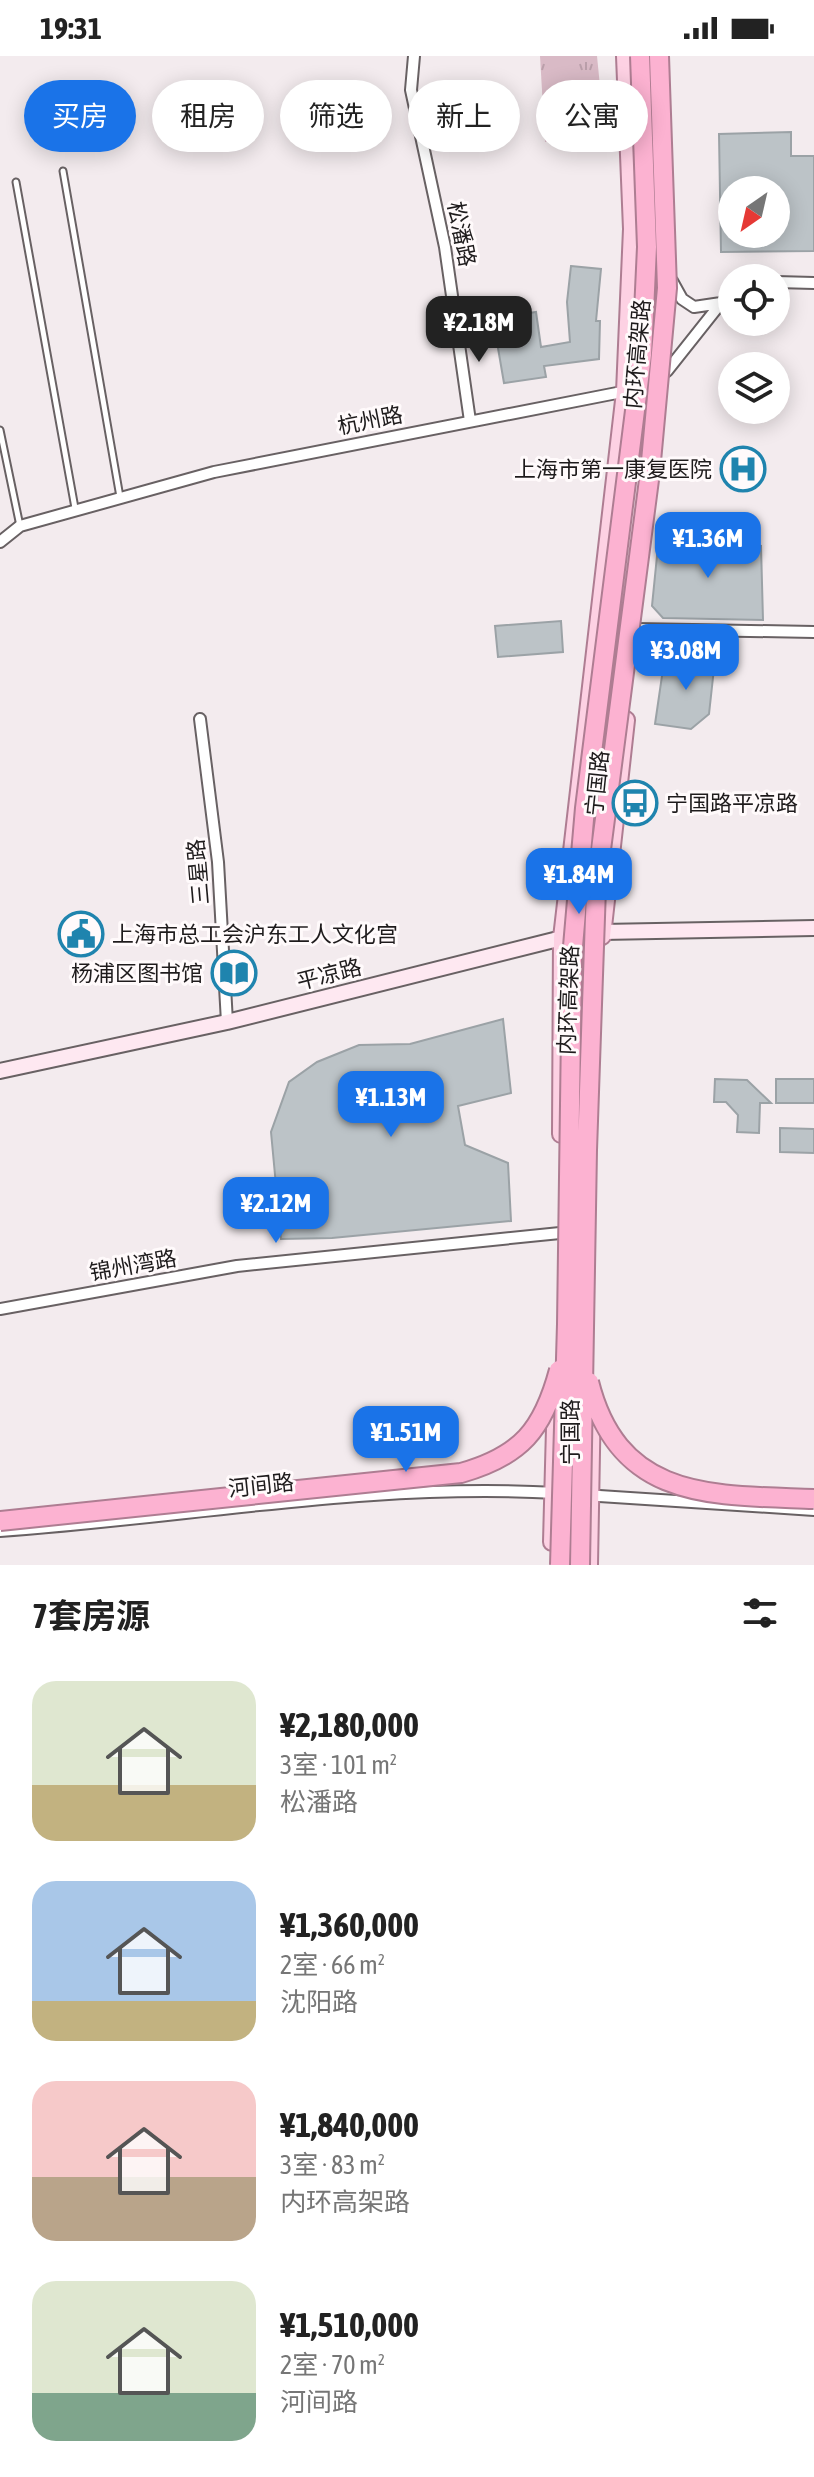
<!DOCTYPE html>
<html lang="zh">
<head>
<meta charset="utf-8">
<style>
	body { margin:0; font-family:"Asap Condensed","Noto Sans SC",sans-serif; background:#f6f6f6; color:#222; height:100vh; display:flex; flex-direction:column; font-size:30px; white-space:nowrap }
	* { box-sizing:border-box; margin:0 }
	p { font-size:26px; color:#767676 }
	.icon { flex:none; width:44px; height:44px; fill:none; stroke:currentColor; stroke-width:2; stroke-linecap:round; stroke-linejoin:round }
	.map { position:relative; height:1509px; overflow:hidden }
	.side { display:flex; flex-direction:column; background:#fff; flex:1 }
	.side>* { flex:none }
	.hud { position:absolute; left:24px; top:24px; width:766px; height:72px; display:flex; gap:16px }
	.needle { width:52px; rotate:214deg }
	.tools { position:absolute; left:718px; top:120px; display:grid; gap:16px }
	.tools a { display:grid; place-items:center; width:72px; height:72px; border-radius:50%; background:#fff; box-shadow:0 4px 20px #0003; font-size:40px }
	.price { position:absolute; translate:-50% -68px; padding:0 18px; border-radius:16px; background:#1a73e8; color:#fff; font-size:26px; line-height:52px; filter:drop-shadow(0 2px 4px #0008) }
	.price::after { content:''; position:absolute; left:50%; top:48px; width:24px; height:18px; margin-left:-12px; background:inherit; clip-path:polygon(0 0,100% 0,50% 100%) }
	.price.on { background:#222; color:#fff }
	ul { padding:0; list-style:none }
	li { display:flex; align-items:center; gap:24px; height:200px; padding:0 32px }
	li span { display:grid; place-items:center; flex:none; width:224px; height:160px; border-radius:24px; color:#555 }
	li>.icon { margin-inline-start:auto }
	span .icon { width:96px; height:96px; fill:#fffc; stroke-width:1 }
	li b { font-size:34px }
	h2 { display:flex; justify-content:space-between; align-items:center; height:96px; padding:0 32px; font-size:34px }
	.pill { padding:0 28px; border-radius:36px; background:#fff; box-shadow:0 4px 20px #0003; font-size:28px; line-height:72px }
	.pill.on { background:#1a73e8; color:#fff }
	.status { display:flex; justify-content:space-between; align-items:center; height:56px; padding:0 40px; background:#fff; direction:ltr }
	.status svg { height:22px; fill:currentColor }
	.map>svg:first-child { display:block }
	.grass { fill:url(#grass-tufts) }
	.building { fill:#bcc3c7; stroke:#9ba2a6; stroke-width:2; fill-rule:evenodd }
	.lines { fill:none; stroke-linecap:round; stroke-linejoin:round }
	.lane-casing { stroke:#686163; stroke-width:9 }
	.street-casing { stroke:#686163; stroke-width:14 }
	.secondary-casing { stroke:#686163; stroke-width:18 }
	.primary-casing { stroke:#ae7d92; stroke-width:20 }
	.lane { stroke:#fff; stroke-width:5 }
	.street { stroke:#fff; stroke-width:10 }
	.secondary { stroke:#fee8f1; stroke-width:14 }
	.primary { stroke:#fdd1e3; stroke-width:16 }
	.highway-bridge-casing { stroke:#ae7d92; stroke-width:22; stroke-linecap:butt }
	.highway-bridge { stroke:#fcb2d1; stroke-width:18 }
	.labels { text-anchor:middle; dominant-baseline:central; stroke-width:6; stroke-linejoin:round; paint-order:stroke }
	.street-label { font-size:22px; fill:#1e1b1c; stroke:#fffafb }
	.poi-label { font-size:22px; fill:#1e1b1c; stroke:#fffafb; text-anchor:end }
</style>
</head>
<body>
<div class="status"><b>19:31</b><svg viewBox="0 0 49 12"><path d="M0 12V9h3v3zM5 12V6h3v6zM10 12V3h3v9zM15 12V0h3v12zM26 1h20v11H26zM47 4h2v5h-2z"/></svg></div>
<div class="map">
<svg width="814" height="1509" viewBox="0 0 814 1509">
	<defs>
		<pattern id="grass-tufts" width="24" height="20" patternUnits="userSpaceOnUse" patternTransform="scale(2)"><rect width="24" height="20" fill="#d9bac6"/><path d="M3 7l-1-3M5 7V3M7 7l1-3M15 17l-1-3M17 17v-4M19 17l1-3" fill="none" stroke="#ba9faa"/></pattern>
	</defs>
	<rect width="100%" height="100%" fill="#f3ebee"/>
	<!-- grass -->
	<path class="grass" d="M 540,0 L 597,0 L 605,81 L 545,86 Z"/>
	<!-- building -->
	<path class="building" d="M 791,76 L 791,100 L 814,100 L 814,195 L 721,196 L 719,78 ZM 732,134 L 776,134 L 776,178 L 732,178 Z
		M 571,210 L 601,213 L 596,265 L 600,265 L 599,303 L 544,310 L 546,321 L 504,327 L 493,263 L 536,256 L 541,291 L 570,286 L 567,246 Z
		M 659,480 L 761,490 L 763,564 L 663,562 L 652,550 Z
		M 561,565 L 563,596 L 498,601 L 495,570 Z
		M 681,598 L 715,603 L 709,658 L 691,673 L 655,668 L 663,613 Z
		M 503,963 L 511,1037 L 458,1050 L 465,1089 L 508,1107 L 511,1165 L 332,1182 L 281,1183 L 271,1076 L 289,1026 L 317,1006 L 359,989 L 410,988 Z
		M 715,1023 L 747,1024 L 771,1047 L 760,1047 L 759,1077 L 737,1076 L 738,1059 L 726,1046 L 714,1046 Z
		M 776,1023 L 814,1023 L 814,1047 L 776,1047 Z
		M 780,1072 L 814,1073 L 814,1097 L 780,1096 Z"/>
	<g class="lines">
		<!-- lane casing -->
		<g class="lane-casing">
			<path id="lane" d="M 63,115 L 120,441
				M 16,126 L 75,452
				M 0,374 L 20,470"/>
		</g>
		<!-- street casing -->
		<g class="street-casing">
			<path id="street" d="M 414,0 L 411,34 L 445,191 L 470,365
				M 672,225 L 682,243 L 694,251 L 721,247
				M 776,226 L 814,227
				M 659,319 L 667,315 L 721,247 L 732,238
				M 0,486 L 20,470 L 214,416 L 627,335
				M 636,573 L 814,576
				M 200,663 L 218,806 L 227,966
				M 0,1253 L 237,1210 L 560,1177
				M 584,1439 L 814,1454
				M 0,1475 C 186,1462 370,1426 557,1437"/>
		</g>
		<!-- secondary casing -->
		<g class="secondary-casing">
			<path id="secondary" d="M 0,1015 L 227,966 L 562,882 L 602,876 L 814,872"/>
		</g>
		<!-- primary casing -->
		<g class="primary-casing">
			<path id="primary" d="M 602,880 L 626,664
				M 561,1078 L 562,882 L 625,336 L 632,173 L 625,0
				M 552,1486 L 556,1334
				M 589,1509 L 592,1339"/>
		</g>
		<!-- lane -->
		<use href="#lane" class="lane"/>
		<!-- street -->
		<use href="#street" class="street"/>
		<!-- secondary -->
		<use href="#secondary" class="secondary"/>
		<!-- primary -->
		<use href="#primary" class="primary"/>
		<!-- highway-bridge casing -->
		<g class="highway-bridge-casing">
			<path id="highway-bridge" d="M 589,1326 C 619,1446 714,1439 814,1443
				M 0,1465 L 461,1417 C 521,1400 543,1374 559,1314
				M 560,1509 L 567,1268 L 572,902 L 585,752 L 642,299 L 647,191 L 640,0
				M 580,1509 L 587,1094 L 596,832 L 650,416 L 667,232 L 659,0"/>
		</g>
		<!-- highway-bridge -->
		<use href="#highway-bridge" class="highway-bridge"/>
	</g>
	<!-- icons -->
	<defs>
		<g id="hospital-ring" transform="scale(2.3)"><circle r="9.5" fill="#fffafb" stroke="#1f84ae" stroke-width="1.5"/><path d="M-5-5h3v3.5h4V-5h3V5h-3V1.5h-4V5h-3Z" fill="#1f84ae"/></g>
		<g id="bus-ring" transform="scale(2.3)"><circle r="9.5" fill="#fffafb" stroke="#1f84ae" stroke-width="1.5"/><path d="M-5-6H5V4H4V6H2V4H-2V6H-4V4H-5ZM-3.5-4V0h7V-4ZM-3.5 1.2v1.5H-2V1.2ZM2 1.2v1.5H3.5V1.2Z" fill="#1f84ae"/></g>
		<g id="civic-ring" transform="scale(2.3)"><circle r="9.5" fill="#fffafb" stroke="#1f84ae" stroke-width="1.5"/><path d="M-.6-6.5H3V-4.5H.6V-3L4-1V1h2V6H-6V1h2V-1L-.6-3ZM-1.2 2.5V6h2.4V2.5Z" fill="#1f84ae"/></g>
		<g id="library-ring" transform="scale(2.3)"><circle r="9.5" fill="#fffafb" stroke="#1f84ae" stroke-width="1.5"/><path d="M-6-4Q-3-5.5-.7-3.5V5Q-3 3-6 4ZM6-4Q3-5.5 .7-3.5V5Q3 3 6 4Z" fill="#1f84ae"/></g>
	</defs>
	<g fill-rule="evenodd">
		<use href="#hospital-ring" x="743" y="413"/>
		<use href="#bus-ring" x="635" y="747"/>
		<use href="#civic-ring" x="81" y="878"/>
		<use href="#library-ring" x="234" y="917"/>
	</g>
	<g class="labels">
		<!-- street labels -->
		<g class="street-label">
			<text transform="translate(462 178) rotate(79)">松潘路</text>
			<text transform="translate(637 298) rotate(-85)">内环高架路</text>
			<text transform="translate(370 364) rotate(-11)">杭州路</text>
			<text transform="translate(597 727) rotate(-84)">宁国路</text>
			<text transform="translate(198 816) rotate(-95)">三星路</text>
			<text transform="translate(329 918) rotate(-14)">平凉路</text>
			<text transform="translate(568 944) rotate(-88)">内环高架路</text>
			<text transform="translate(133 1209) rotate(-10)">锦州湾路</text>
			<text transform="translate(570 1376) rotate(-90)">宁国路</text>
			<text transform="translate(261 1429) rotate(-6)">河间路</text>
		</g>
		<!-- poi labels -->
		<g class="poi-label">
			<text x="712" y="413">上海市第一康复医院</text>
			<text x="666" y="747" text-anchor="start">宁国路平凉路</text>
			<text x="112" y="878" text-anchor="start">上海市总工会沪东工人文化宫</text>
			<text x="203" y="917">杨浦区图书馆</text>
		</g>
	</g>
</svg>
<div class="tools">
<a><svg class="needle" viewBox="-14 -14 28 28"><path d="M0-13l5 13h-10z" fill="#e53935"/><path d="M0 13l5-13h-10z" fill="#767676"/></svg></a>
<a><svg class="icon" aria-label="locate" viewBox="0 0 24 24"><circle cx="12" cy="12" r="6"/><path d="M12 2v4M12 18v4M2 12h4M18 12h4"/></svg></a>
<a><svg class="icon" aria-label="layers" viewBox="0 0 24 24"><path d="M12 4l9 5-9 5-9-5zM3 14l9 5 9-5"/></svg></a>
</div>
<b class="price on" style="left:479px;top:308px">¥2.18M</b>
<b class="price" style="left:708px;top:524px">¥1.36M</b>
<b class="price" style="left:686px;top:636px">¥3.08M</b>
<b class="price" style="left:579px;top:860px">¥1.84M</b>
<b class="price" style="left:391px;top:1083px">¥1.13M</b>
<b class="price" style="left:276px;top:1189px">¥2.12M</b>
<b class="price" style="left:406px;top:1418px">¥1.51M</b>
<div class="hud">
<a class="pill on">买房</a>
<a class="pill">租房</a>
<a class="pill">筛选</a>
<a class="pill">新上</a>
<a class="pill">公寓</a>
</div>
</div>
<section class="side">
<h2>7套房源<svg class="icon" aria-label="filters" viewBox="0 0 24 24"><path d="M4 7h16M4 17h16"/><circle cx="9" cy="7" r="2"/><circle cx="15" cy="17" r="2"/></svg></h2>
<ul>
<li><span style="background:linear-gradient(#dfe7d0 65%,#c2b280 0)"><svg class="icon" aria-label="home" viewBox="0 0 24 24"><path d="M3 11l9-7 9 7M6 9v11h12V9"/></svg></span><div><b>¥2,180,000</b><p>3室 · 101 m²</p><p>松潘路</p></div></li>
<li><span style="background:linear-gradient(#a9c7e8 75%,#c2b280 0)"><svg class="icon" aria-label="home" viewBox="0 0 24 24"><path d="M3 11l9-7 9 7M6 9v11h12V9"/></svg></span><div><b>¥1,360,000</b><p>2室 · 66 m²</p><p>沈阳路</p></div></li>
<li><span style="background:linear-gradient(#f6c9c9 60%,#b9a48a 0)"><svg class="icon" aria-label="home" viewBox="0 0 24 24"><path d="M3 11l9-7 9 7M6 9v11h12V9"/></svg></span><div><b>¥1,840,000</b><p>3室 · 83 m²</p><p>内环高架路</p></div></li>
<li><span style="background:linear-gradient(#dfe7d0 70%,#7fa58c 0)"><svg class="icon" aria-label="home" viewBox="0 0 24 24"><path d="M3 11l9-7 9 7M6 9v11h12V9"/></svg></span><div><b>¥1,510,000</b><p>2室 · 70 m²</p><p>河间路</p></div></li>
</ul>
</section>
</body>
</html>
